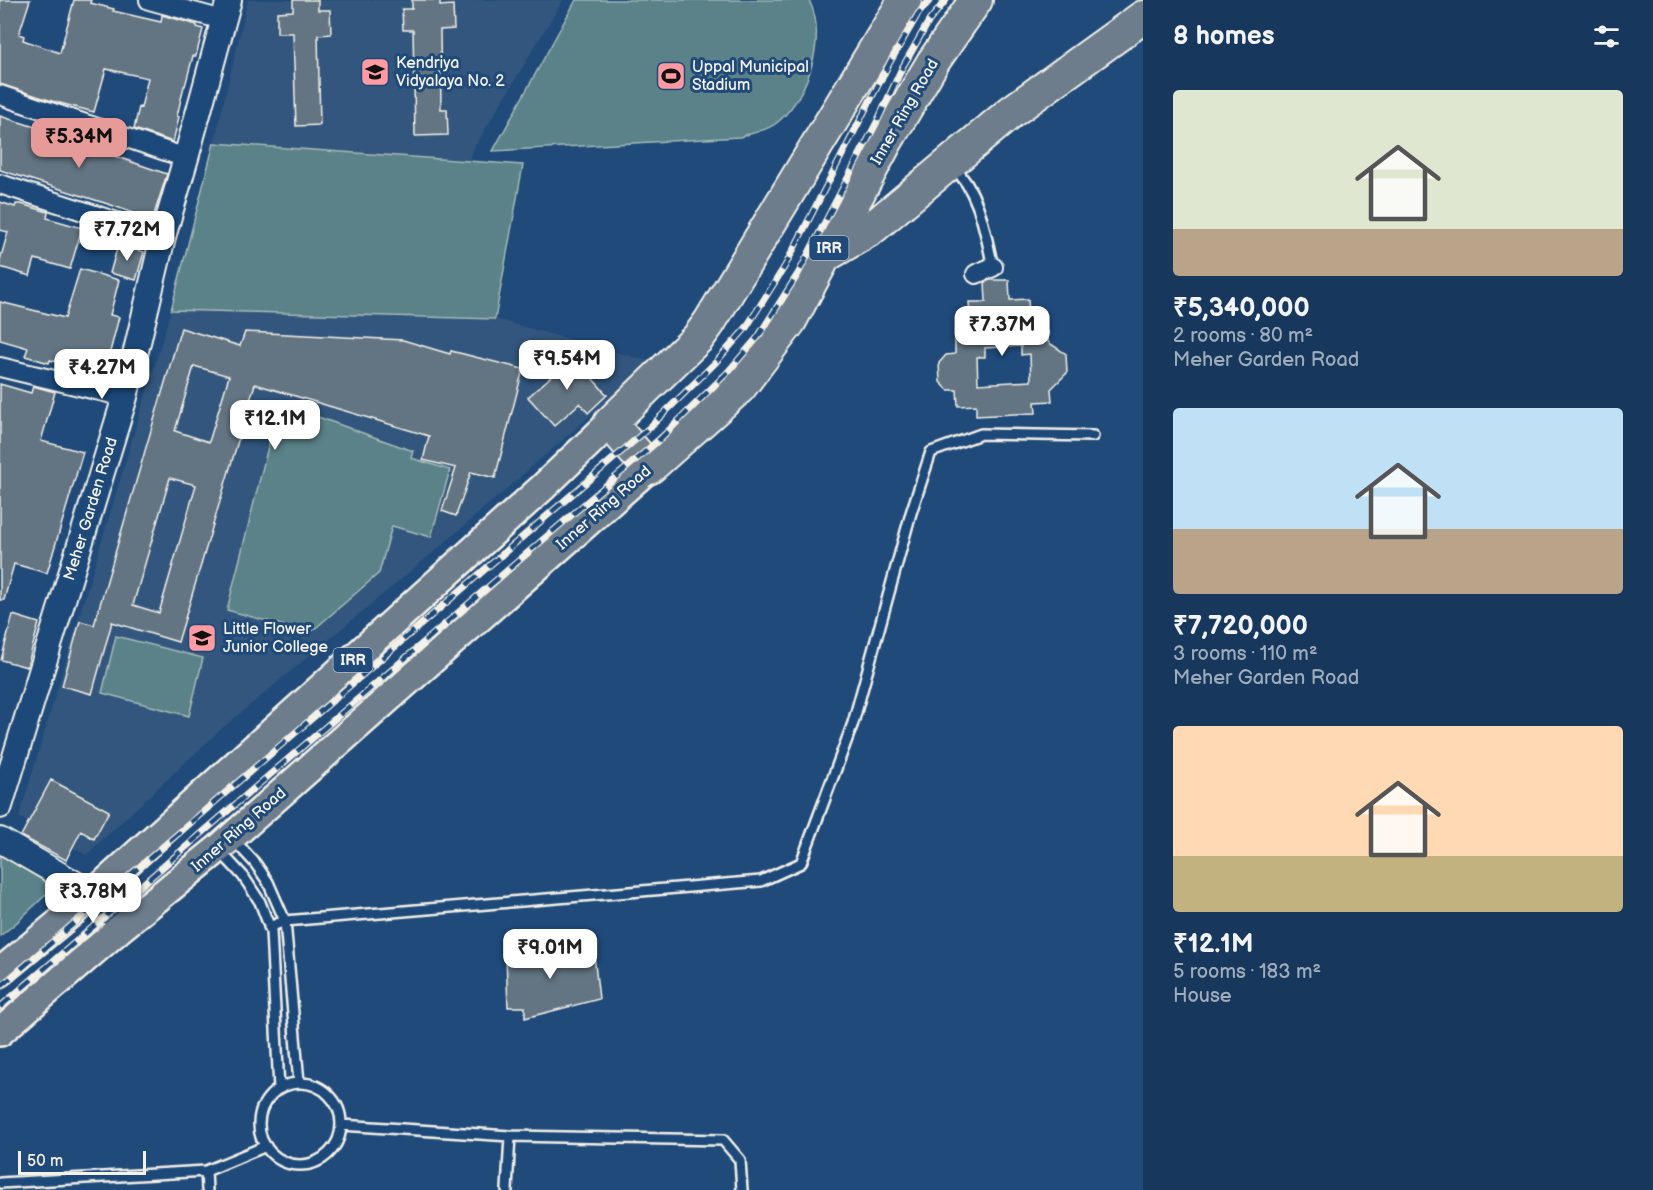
<!DOCTYPE html>
<html lang="en">
<head>
<meta charset="utf-8">
<style>
	body { margin:0; font-family:"Balsamiq Sans",sans-serif; background:#203f62; color:#f1f3f6; height:100vh; display:flex; flex-direction:column; font-size:22px; white-space:nowrap }
	* { box-sizing:border-box; margin:0 }
	p { font-size:20px; color:#9eacbb }
	.icon { flex:none; width:33px; height:33px; fill:none; stroke:currentColor; stroke-width:2; stroke-linecap:round; stroke-linejoin:round }
	.map { position:relative; flex:1; overflow:hidden }
	.panel { display:flex; flex-direction:column; background:#17385c; width:510px }
	.panel>* { flex:none }
	.scale { position:absolute; left:18px; bottom:15px; width:128px; box-sizing:border-box; padding-left:6px; border:3px solid #f4f1e8; border-top:0; font-size:16px; line-height:21px; white-space:nowrap; color:#f4f1e8; -webkit-text-stroke:4px #1f4a7a; paint-order:stroke }
	.price { position:absolute; translate:-50% -51px; padding:0 14px; border-radius:12px; background:#fff; color:#222; font-size:20px; line-height:39px; filter:drop-shadow(0 2px 3px #0008) }
	.price::after { content:''; position:absolute; left:50%; top:36px; width:18px; height:14px; margin-left:-9px; background:inherit; clip-path:polygon(0 0,100% 0,50% 100%) }
	.price.on { background:#e69b98; color:#111 }
	ul { padding:0; list-style:none }
	li { display:grid; align-content:center; gap:12px; height:318px; padding:0 30px }
	li span { display:grid; place-items:center; height:186px; border-radius:6px; color:#555 }
	li>.icon { margin-inline-start:auto }
	span .icon { width:108px; height:108px; fill:#fffc; stroke-width:1 }
	li b { font-size:26px }
	h2 { display:flex; justify-content:space-between; align-items:center; height:72px; padding:0 30px; font-size:26px }
	main { display:flex; flex:1; min-height:0 }
	.map>svg:first-child { display:block }
	.built { fill:#33577d }
	.green { fill:#5a8288; stroke:#a7bab8; stroke-width:1.5 }
	.building { fill:#637483; stroke:#f4f1e8; stroke-width:1.5; fill-rule:evenodd }
	.lines { fill:none; stroke-linecap:round; stroke-linejoin:round }
	.lane-casing { stroke:#f4f1e8; stroke-width:14 }
	.street-casing { stroke:#f4f1e8; stroke-width:22 }
	.secondary-casing { stroke:#f4f1e8; stroke-width:28 }
	.primary-casing { stroke:#f4f1e8; stroke-width:32 }
	.highway-casing { stroke:#f4f1e8; stroke-width:36 }
	.lane { stroke:#1f4a7a; stroke-width:9 }
	.street { stroke:#1f4a7a; stroke-width:18 }
	.secondary { stroke:#1f4a7a; stroke-width:24 }
	.primary { stroke:#6d7d8c; stroke-width:27 }
	.highway { stroke:#6d7d8c; stroke-width:32 }
	.rail-casing { stroke:#f4f1e8; stroke-width:7 }
	.rail { stroke:#1f4a7a; stroke-width:4.5; stroke-dasharray:14; stroke-linecap:butt }
	.labels { text-anchor:middle; dominant-baseline:central; stroke-width:6; stroke-linejoin:round; paint-order:stroke }
	.shield { fill:#1f4a7a; stroke:#b4bfc7; stroke-width:1.5 }
	.shield-label { font-size:15px; font-weight:bold; fill:#f4f1e8 }
	.poi-label { font-size:16px; fill:#f4f1e8; stroke:#1f4a7a; text-anchor:start }
	.street-label { font-size:16px; fill:#f4f1e8; stroke:#1f4a7a }
</style>
</head>
<body>
<main>
<div class="map">
<svg width="1143" height="1190" viewBox="0 0 1143 1190">
	<rect width="100%" height="100%" fill="#1f4a7a"/>
	<filter id="ink" filterUnits="userSpaceOnUse"><feTurbulence type="fractalNoise" baseFrequency=".0167" numOctaves="2"/><feDisplacementMap in="SourceGraphic" scale="12" xChannelSelector="R" yChannelSelector="G"/><feConvolveMatrix kernelMatrix="1 2 1 2 8 2 1 2 1" color-interpolation-filters="sRGB"/></filter>
	<g filter="url(#ink)">
		<!-- built -->
		<path class="built" d="M 248,0 L 563,0 L 474,148 L 469,161 L 214,143 Z
			M 171,310 L 495,319 L 652,362 L 442,545 L 219,731 L 86,855 L 19,817 Z"/>
		<!-- green -->
		<path class="green" d="M 576,0 L 809,0 C 827,36 809,95 779,121 C 769,130 752,133 740,137 L 493,151 Z
			M 214,143 L 523,165 L 495,319 L 171,310 Z
			M 279,403 L 413,451 L 411,458 L 450,470 L 431,537 L 392,526 L 379,573 L 310,633 L 227,610 Z
			M 116,636 L 203,658 L 189,716 L 102,693 Z
			M 0,846 L 50,879 L 53,888 L 16,923 L 0,936 Z"/>
		<!-- building -->
		<path class="building" d="M 0,0 L 30,0 L 19,34 L 24,36 L 23,40 L 60,53 L 74,0 L 91,0 L 90,3 L 114,9 L 113,11 L 161,22 L 162,15 L 197,25 L 197,27 L 203,29 L 196,56 L 193,56 L 185,86 L 184,86 L 177,116 L 179,117 L 173,142 L 134,129 L 139,107 L 141,108 L 148,78 L 106,69 L 94,112 L 52,101 L 0,84 Z
			M 293,0 L 318,0 L 318,10 L 330,10 L 331,34 L 318,35 L 320,125 L 296,126 L 293,33 L 277,33 L 277,12 L 293,11 Z
			M 412,0 L 440,0 L 440,6 L 453,5 L 454,29 L 440,30 L 441,109 L 447,109 L 448,135 L 415,136 L 413,30 L 403,30 L 402,9 L 412,9 Z
			M 0,116 L 86,143 L 85,146 L 167,174 L 152,221 L 132,215 L 133,213 L 111,205 L 0,170 Z
			M 0,202 L 15,207 L 16,204 L 21,204 L 48,212 L 47,218 L 82,228 L 70,269 L 35,259 L 30,276 L 0,267 L 0,260 L 8,232 L 0,230 Z
			M 118,245 L 144,252 L 136,280 L 110,273 Z
			M 80,269 L 119,280 L 110,315 L 119,317 L 110,352 L 113,353 L 107,376 L 50,360 L 49,363 L 25,356 L 28,348 L 0,340 L 0,302 L 65,318 Z
			M 990,280 L 1009,280 L 1010,300 L 1028,299 L 1029,315 L 1038,314 L 1039,332 L 1048,331 L 1048,342 L 1066,354 L 1067,373 L 1051,389 L 1052,401 L 1035,402 L 1036,413 L 976,416 L 976,405 L 958,406 L 957,390 L 948,390 L 940,382 L 939,363 L 946,355 L 955,354 L 955,336 L 962,335 L 961,318 L 970,317 L 969,302 L 986,302 L 985,282 ZM 1021,346 L 1021,355 L 1030,354 L 1031,381 L 978,384 L 977,357 L 985,357 L 985,348 Z
			M 181,328 L 240,346 L 245,332 L 403,340 L 450,354 L 451,351 L 523,369 L 495,478 L 471,472 L 456,516 L 442,511 L 456,468 L 423,460 L 429,436 L 255,384 L 178,642 L 112,622 L 92,694 L 62,686 L 80,621 L 94,625 ZM 194,366 L 229,376 L 209,442 L 175,431 ZM 170,478 L 196,485 L 159,613 L 133,605 Z
			M 571,354 L 607,395 L 588,413 L 580,403 L 554,426 L 528,397 L 554,374 L 551,371 Z
			M 0,384 L 31,393 L 33,386 L 55,392 L 41,441 L 83,452 L 47,573 L 14,564 L 4,600 L 0,600 Z
			M 13,615 L 39,623 L 27,667 L 1,660 Z
			M 51,780 L 109,811 L 94,839 L 81,831 L 66,860 L 21,836 Z
			M 523,946 L 594,955 L 599,999 L 525,1018 L 525,1007 L 508,1007 L 506,957 L 523,956 Z"/>
		<g class="lines">
			<!-- lane casing -->
			<g class="lane-casing">
				<path id="lane" d="M 953,167 C 980,192 985,233 993,267
					M 233,839 L 255,863 L 268,882 L 285,921 L 299,1083
					M 219,850 L 243,876 L 260,902 L 271,931 L 279,1089
					M 269,927 L 285,921 L 761,881 L 801,863 L 853,723 L 911,513 L 931,452 L 981,434 L 1093,436
					M259 1124a41 41 0 1 1 82 0a41 41 0 1 1-82 0Z
					M 341,1125 L 510,1136 L 723,1140 L 740,1160 L 742,1190
					M 206,1171 L 207,1190
					M 0,1183 L 206,1171 L 266,1146
					M 507,1190 L 510,1136"/>
			</g>
			<!-- street casing -->
			<g class="street-casing">
				<path id="street" d="M 149,0 L 223,20
					M 0,95 L 186,158
					M 0,184 L 163,237
					M 976,274 L 993,267
					M 0,367 L 125,397"/>
			</g>
			<!-- secondary casing -->
			<g class="secondary-casing">
				<path id="secondary" d="M 0,806 L 125,397 L 163,237 L 186,158 L 229,0
					M 0,840 L 93,894 L 123,926"/>
			</g>
			<!-- primary casing -->
			<g class="primary-casing">
				<path id="primary" d="M 0,972 L 77,908 L 542,488 L 610,423
					M 0,1032 L 123,926 L 218,849 L 649,468"/>
			</g>
			<!-- highway casing -->
			<g class="highway-casing">
				<path id="highway" d="M 905,0 L 709,323 L 698,338 L 610,423 L 649,468 L 740,387 L 790,321 L 887,140 L 933,62 L 976,0
					M 825,256 L 871,229 L 1011,112 L 1143,17"/>
			</g>
			<!-- lane -->
			<use href="#lane" class="lane"/>
			<!-- street -->
			<use href="#street" class="street"/>
			<!-- secondary -->
			<use href="#secondary" class="secondary"/>
			<!-- primary -->
			<use href="#primary" class="primary"/>
			<!-- highway -->
			<use href="#highway" class="highway"/>
			<!-- rail casing -->
			<g class="rail-casing">
				<path id="rail" d="M 0,987 L 649,428 L 716,362 L 746,328 L 785,266 L 890,62 L 918,14 L 930,0
					M 0,1007 L 660,439 L 727,373 L 758,337 L 798,274 L 878,120 L 902,68 L 929,21 L 946,0"/>
			</g>
			<!-- rail -->
			<use href="#rail" class="rail"/>
		</g>
	</g>
	<!-- icons -->
	<defs>
		<g id="school-square" transform="scale(1.5)"><rect x="-9" y="-9" width="18" height="18" rx="4" fill="#ff9aa2" stroke="#1f4a7a"/><path d="M0-5L7-2L0 1L-7-2ZM-4 1L0 2.5L4 1V4Q0 6-4 4Z" fill="#111"/></g>
		<g id="stadium-square" transform="scale(1.5)"><rect x="-9" y="-9" width="18" height="18" rx="4" fill="#ff9aa2" stroke="#1f4a7a"/><path d="M0-5a6.5 5 0 1 0 0 10a6.5 5 0 1 0 0-10ZM-3.5-1.8h7v3.6h-7Z" fill="#111"/></g>
		<g id="university-square" transform="scale(1.5)"><rect x="-9" y="-9" width="18" height="18" rx="4" fill="#ff9aa2" stroke="#1f4a7a"/><path d="M0-5L7-2L0 1L-7-2ZM-4 1L0 2.5L4 1V4Q0 6-4 4Z" fill="#111"/></g>
	</defs>
	<g fill-rule="evenodd">
		<use href="#school-square" x="375" y="72"/>
		<use href="#stadium-square" x="671" y="76"/>
		<use href="#university-square" x="202" y="638"/>
	</g>
	<g class="labels">
		<!-- shield labels -->
		<g class="shield">
			<rect x="809.5" y="236" width="39" height="24" rx="4.5"/>
			<rect x="333.5" y="648" width="39" height="24" rx="4.5"/>
		</g>
		<g class="shield-label">
			<text x="829" y="248">IRR</text>
			<text x="353" y="660">IRR</text>
		</g>
		<!-- poi labels -->
		<g class="poi-label">
			<text x="396" y="63">Kendriya<tspan x="396" dy="18">Vidyalaya No. 2</tspan></text>
			<text x="692" y="67">Uppal Municipal<tspan x="692" dy="18">Stadium</tspan></text>
			<text x="223" y="629">Little Flower<tspan x="223" dy="18">Junior College</tspan></text>
		</g>
		<!-- street labels -->
		<g class="street-label">
			<text transform="translate(905 112) rotate(-60)">Inner Ring Road</text>
			<text transform="translate(604 508) rotate(-41)">Inner Ring Road</text>
			<text transform="translate(91 509) rotate(-73)">Meher Garden Road</text>
			<text transform="translate(239 830) rotate(-41)">Inner Ring Road</text>
		</g>
	</g>
</svg>
<div class="scale">50 m</div>
<b class="price on" style="left:79px;top:169px">₹5.34M</b>
<b class="price" style="left:127px;top:262px">₹7.72M</b>
<b class="price" style="left:1002px;top:357px">₹7.37M</b>
<b class="price" style="left:567px;top:391px">₹9.54M</b>
<b class="price" style="left:102px;top:400px">₹4.27M</b>
<b class="price" style="left:275px;top:451px">₹12.1M</b>
<b class="price" style="left:93px;top:924px">₹3.78M</b>
<b class="price" style="left:550px;top:980px">₹9.01M</b>
</div>
<section class="panel">
<h2>8 homes<svg class="icon" aria-label="filters" viewBox="0 0 24 24"><path d="M4 7h16M4 17h16"/><circle cx="9" cy="7" r="2"/><circle cx="15" cy="17" r="2"/></svg></h2>
<ul>
<li><span style="background:linear-gradient(#dfe7d0 75%,#b9a48a 0)"><svg class="icon" aria-label="home" viewBox="0 0 24 24"><path d="M3 11l9-7 9 7M6 9v11h12V9"/></svg></span><div><b>₹5,340,000</b><p>2 rooms · 80 m²</p><p>Meher Garden Road</p></div></li>
<li><span style="background:linear-gradient(#bfe0f5 65%,#b9a48a 0)"><svg class="icon" aria-label="home" viewBox="0 0 24 24"><path d="M3 11l9-7 9 7M6 9v11h12V9"/></svg></span><div><b>₹7,720,000</b><p>3 rooms · 110 m²</p><p>Meher Garden Road</p></div></li>
<li><span style="background:linear-gradient(#ffd9b3 70%,#c2b280 0)"><svg class="icon" aria-label="home" viewBox="0 0 24 24"><path d="M3 11l9-7 9 7M6 9v11h12V9"/></svg></span><div><b>₹12.1M</b><p>5 rooms · 183 m²</p><p>House</p></div></li>
</ul>
</section>
</main>
</body>
</html>
